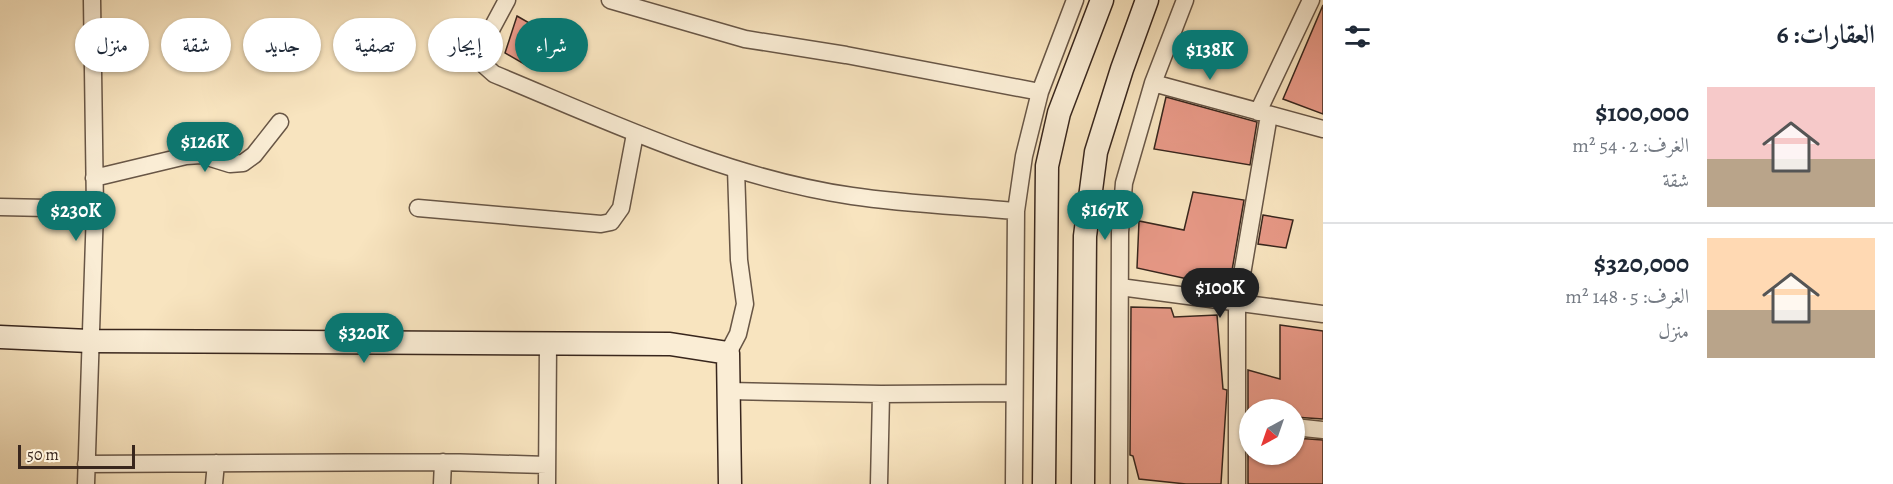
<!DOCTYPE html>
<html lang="ar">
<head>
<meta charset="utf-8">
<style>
	body { margin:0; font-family:Alegreya,Amiri,serif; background:#f2f2f3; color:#1f2937; direction:rtl; height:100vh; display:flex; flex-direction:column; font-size:22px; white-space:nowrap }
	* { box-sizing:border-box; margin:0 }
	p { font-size:20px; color:#747a83 }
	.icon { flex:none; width:33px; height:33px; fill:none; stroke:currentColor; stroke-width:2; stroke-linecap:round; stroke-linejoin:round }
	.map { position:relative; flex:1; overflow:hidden; direction:ltr }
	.sheet { display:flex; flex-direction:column; background:#fff; width:570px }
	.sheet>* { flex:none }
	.banner { position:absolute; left:18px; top:18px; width:570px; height:54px; direction:rtl; display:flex; gap:12px }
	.needle { width:39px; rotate:220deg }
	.fabs { position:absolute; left:1239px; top:399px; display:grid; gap:12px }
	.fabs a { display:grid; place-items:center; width:66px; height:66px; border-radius:50%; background:#fff; box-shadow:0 2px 4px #0004; font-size:30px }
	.scale { position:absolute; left:18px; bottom:15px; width:117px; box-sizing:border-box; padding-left:6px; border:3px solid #38261d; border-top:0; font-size:16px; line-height:21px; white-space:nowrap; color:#38261d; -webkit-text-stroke:4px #faedd5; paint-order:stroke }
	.price { position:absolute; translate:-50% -51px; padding:0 14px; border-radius:21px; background:#0f766e; color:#fff; font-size:20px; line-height:39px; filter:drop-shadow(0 2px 3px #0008) }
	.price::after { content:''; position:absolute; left:50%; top:36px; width:18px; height:14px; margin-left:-9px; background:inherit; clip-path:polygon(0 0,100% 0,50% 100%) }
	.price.active { background:#222; color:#fff }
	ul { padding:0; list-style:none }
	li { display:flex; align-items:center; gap:18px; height:150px; padding:0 18px }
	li+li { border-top:2px solid #e0e1e3 }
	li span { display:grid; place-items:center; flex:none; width:168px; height:120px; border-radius:0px; color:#555 }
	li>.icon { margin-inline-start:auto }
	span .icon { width:72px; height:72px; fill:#fffc; stroke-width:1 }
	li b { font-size:26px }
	h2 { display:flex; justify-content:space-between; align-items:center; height:72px; padding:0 18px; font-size:26px }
	.tag { padding:0 21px; border-radius:27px; background:#fff; box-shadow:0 2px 4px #0004; font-size:21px; line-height:54px }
	.tag.active { background:#0f766e; color:#fff }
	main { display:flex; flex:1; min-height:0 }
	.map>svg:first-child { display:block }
	.building { fill:#e89987; stroke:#38261d; stroke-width:1.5 }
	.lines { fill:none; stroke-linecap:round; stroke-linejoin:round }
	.street-casing { stroke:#685646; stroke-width:19 }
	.secondary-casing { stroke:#38261d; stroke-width:25 }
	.street { stroke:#faedd5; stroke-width:16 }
	.secondary { stroke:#faedd5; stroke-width:22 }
</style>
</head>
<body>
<main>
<section class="sheet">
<h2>العقارات: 6<svg class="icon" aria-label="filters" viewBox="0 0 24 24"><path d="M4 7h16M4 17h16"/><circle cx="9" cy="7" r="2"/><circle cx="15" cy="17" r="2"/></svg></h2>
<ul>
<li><span style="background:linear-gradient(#f6c9c9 60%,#b9a48a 0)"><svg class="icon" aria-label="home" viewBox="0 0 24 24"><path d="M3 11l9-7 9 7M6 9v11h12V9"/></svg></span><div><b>$100,000</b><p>الغرف: 2 · 54 m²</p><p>شقة</p></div></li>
<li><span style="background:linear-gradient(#ffd9b3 60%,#b9a48a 0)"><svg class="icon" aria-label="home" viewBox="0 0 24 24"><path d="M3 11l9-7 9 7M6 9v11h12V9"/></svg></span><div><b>$320,000</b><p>الغرف: 5 · 148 m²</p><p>منزل</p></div></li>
</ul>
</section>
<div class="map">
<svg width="1323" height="484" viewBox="0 0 1323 484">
	<rect width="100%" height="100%" fill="#f8e4bf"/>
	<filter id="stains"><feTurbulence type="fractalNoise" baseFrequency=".00333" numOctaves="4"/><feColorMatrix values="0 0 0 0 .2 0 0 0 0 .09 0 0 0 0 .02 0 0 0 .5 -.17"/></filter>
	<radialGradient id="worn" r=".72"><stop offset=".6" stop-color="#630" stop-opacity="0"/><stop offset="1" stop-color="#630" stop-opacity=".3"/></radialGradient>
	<!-- building -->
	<path class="building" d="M 1323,5 L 1323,114 L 1283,99 Z
		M 517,16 L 545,32 L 531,68 L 505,53 Z
		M 1166,97 L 1257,122 L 1250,165 L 1154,149 Z
		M 1193,192 L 1244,200 L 1229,288 L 1137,268 L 1139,221 L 1184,230 Z
		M 1263,215 L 1293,220 L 1286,248 L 1258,244 Z
		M 1131,307 L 1171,308 L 1174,317 L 1217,315 L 1223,389 L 1227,390 L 1221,484 L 1186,484 L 1139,479 L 1133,456 L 1130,455 Z
		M 1280,325 L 1323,331 L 1323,419 L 1294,417 L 1294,410 L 1248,410 L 1248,370 L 1280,379 Z
		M 1294,438 L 1323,440 L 1323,484 L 1248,484 L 1248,454 L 1294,454 Z"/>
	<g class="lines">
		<!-- street casing -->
		<g class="street-casing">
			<path id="street" d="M 507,0 L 485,41 L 480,56 L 485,66 L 494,74 C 610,122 727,178 852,196 C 906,204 961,206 1016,211
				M 610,0 L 745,39 L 846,55 L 1040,92
				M 1153,83 L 1323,129
				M 1258,112 L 1311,0
				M 94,178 L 186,156 L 201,155 L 230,164 L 243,163 L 254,155 L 280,122
				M 0,207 L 95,209
				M 418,208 L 601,224 L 611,222 L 621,208 L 635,134
				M 1120,287 L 1323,314
				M 728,353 L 738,334 L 745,304 L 739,260 L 736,169
				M 729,391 L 881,394 L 1014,393
				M 1294,427 L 1323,430
				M 86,464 L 443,462 L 547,465
				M 86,484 L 95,209 L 92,0
				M 214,484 L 216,463
				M 442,484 L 443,462
				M 547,484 L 548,345
				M 879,484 L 881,394
				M 1014,484 L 1016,211 L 1024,156 L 1040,92 L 1075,0
				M 1119,484 L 1120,232 L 1124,183 L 1153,83 L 1185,0
				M 1237,484 L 1237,304 L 1269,115"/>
		</g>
		<!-- secondary casing -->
		<g class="secondary-casing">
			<path id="secondary" d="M 0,337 L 89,341 L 670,344 L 728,353 L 730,484
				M 1044,484 L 1047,166 L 1059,113 L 1102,0
				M 1083,484 L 1085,236 L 1096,152 L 1122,69 L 1147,0"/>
		</g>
		<!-- street -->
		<use href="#street" class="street"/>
		<!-- secondary -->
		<use href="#secondary" class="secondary"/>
	</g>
	<rect width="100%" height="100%" filter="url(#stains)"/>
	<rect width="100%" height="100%" fill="url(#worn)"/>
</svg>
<div class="fabs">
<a><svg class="needle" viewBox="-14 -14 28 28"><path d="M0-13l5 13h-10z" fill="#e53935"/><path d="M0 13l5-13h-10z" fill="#747a83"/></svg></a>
</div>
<div class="scale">50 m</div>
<b class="price" style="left:1210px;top:81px">$138K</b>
<b class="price" style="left:205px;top:173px">$126K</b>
<b class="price" style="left:1105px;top:241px">$167K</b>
<b class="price" style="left:76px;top:242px">$230K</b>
<b class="price active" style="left:1220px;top:319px">$100K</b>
<b class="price" style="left:364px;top:364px">$320K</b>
<div class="banner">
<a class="tag active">شراء</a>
<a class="tag">إيجار</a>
<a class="tag">تصفية</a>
<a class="tag">جديد</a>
<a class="tag">شقة</a>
<a class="tag">منزل</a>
</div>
</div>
</main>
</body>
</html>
